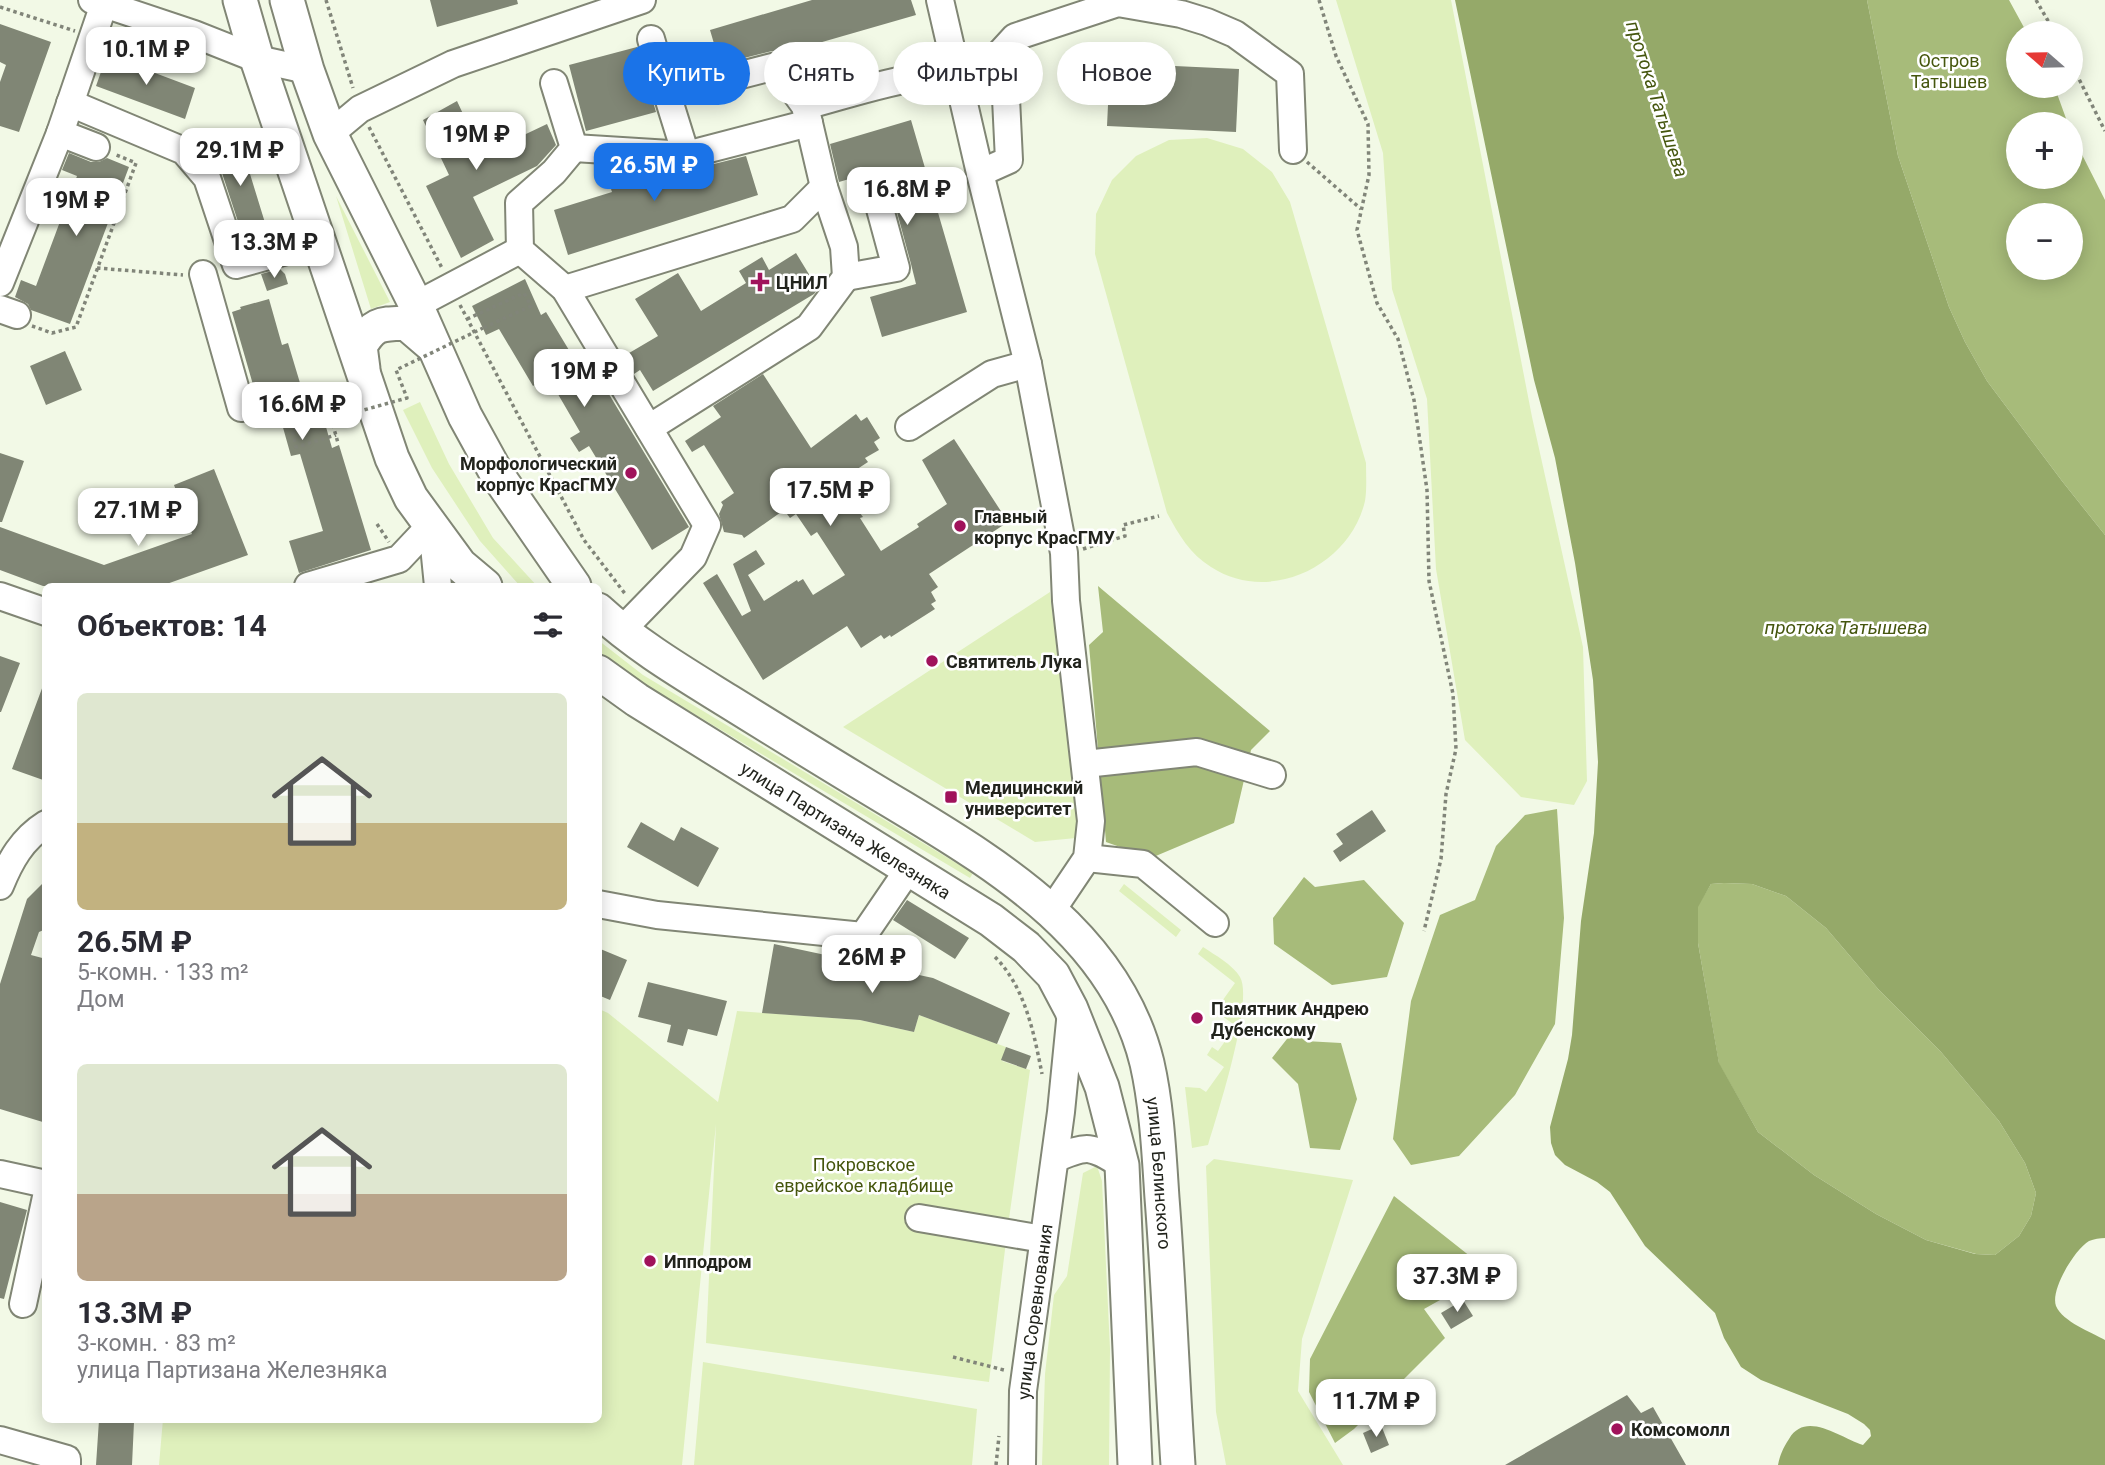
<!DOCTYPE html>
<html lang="ru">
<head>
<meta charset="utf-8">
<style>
	body { margin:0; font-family:Roboto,sans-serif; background:#f2f2f3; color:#2b2b33; height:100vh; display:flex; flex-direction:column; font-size:26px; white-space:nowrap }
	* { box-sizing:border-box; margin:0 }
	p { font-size:23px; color:#7c7c81 }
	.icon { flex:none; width:38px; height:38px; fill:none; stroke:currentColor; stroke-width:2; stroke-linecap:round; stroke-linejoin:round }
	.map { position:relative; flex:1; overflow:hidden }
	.side { position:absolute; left:42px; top:583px; width:560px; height:840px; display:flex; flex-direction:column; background:#fff; border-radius:10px; box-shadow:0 4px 18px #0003 }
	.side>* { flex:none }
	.hud { position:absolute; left:623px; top:42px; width:665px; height:63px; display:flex; gap:14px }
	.needle { width:46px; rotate:290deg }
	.tools { position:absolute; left:2006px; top:21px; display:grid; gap:14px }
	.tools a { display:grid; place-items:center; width:77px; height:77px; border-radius:50%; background:#fff; box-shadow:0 4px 18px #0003; font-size:35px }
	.price { position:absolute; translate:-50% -60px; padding:0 16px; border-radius:14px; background:#fff; color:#222; font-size:23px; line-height:46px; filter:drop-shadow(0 2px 4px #0008) }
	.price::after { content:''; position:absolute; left:50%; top:42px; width:21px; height:16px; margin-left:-10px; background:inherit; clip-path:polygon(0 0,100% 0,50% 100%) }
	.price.selected { background:#1a73e8; color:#fff }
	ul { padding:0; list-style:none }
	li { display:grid; align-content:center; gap:14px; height:371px; padding:0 35px }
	li span { display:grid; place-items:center; height:217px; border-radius:10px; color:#555 }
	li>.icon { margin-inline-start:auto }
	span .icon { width:126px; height:126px; fill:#fffc; stroke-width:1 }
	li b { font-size:30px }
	h2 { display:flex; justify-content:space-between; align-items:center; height:84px; padding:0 35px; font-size:30px }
	.chip { padding:0 24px; border-radius:32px; background:#fff; box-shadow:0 4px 18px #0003; font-size:24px; line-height:63px }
	.chip.selected { background:#1a73e8; color:#fff }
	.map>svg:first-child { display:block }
	.green { fill:#dff0bc }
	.forest { fill:#a7bb7a; fill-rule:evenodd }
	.water { fill:#95a969; fill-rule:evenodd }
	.building { fill:#808675 }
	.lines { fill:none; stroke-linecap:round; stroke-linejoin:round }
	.minor-casing { stroke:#818675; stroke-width:30 }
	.major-casing { stroke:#818675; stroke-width:37 }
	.path { stroke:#818579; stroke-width:3.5; stroke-dasharray:3.5 3.5; stroke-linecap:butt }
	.minor { stroke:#fff; stroke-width:26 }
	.major { stroke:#fff; stroke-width:33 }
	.path-bridge { stroke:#818579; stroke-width:3.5; stroke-dasharray:3.5 3.5; stroke-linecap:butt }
	.poi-dot { fill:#a0125b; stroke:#fff; stroke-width:2.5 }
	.labels { text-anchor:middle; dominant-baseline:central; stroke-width:5; stroke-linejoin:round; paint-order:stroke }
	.park-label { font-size:18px; fill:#45560d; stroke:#fff }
	.poi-label { font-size:18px; font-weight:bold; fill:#22241d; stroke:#fff; text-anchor:start }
	.street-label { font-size:18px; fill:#22241d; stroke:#fff }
	.water-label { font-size:19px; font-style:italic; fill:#45560e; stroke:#fff }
</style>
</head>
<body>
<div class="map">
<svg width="2105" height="1465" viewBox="0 0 2105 1465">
	<rect width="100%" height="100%" fill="#f2f9e6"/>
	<!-- green -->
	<path class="green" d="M 1336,0 L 1451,0 L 1532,417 L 1583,647 L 1587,781 L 1574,805 L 1521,797 L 1465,740 L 1436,569 L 1427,399 L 1392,289 L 1383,153 Z
		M 1207,138 L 1243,149 L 1272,172 L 1290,202 L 1366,463 C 1366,475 1367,489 1365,501 C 1350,566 1269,605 1211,567 C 1190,554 1179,535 1167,513 L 1095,254 L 1096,214 L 1112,180 L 1136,156 L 1169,140 Z
		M 336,196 L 390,302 L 371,309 Z
		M 420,402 L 449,464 L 493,538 L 537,586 L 520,586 L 480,541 L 432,468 L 403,410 Z
		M 1050,592 L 1077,823 L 1076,838 L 1035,842 L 843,727 Z
		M 598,640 L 643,675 L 973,873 L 970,878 L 622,671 L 599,652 Z
		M 1124,884 L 1181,930 L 1176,937 L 1119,891 Z
		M 1203,947 C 1215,955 1233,965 1240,977 C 1254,1001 1217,1115 1208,1145 L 1192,1148 L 1185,1087 L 1200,1088 L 1206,1092 L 1224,1067 L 1207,1055 L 1212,1047 L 1218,1051 L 1236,1026 L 1215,1011 L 1235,983 L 1198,954 Z
		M 599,1009 L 608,1013 L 718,1102 L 737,1011 L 860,1020 L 914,1032 L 919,1015 L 1006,1047 L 1002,1061 L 1030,1070 L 1007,1233 L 989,1382 L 706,1343 L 716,1124 L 682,1465 L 159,1465 L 163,1419 L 598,1419 Z
		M 1214,1159 L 1353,1180 L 1302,1339 L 1298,1391 L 1343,1465 L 1226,1465 L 1216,1412 L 1206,1166 Z
		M 1097,1166 L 1102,1181 L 1110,1349 L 1109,1465 L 1042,1465 L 1045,1374 L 1054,1295 L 1067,1276 L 1083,1173 Z
		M 703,1362 L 977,1409 L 972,1465 L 694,1465 Z"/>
	<!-- forest -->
	<path class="forest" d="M 1867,0 L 2009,0 L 2027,33 L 2018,33 L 2018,86 L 2054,86 L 2055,88 L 2068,124 L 2018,124 L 2018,177 L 2070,177 L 2070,131 L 2105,200 L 2105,535 L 2062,481 L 1987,381 L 1965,342 L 1949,307 L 1898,156 ZM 2018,215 L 2070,215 L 2070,268 L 2018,268 Z
		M 1098,586 L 1270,731 L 1251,750 L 1234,823 L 1151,858 L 1106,842 L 1089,645 L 1103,632 Z
		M 1557,809 L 1564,918 L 1555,1024 L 1515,1095 L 1459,1156 L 1411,1165 L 1393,1139 L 1411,1001 L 1440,915 L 1475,900 L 1496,846 L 1525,815 Z
		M 1304,877 L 1315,887 L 1364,880 L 1404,923 L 1387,977 L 1332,985 L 1274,944 L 1273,918 Z
		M 1724,883 L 1752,884 L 1786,896 L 1826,928 L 1879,990 L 1941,1052 L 1999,1121 L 2025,1163 L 2036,1193 L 2031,1216 L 2019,1236 L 1995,1255 L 1976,1254 L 1926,1240 L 1876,1214 L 1814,1175 L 1758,1132 L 1719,1064 L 1698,943 L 1697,907 L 1711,884 Z
		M 1294,1030 L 1305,1041 L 1341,1043 L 1357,1099 L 1340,1150 L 1310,1148 L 1298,1084 L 1272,1058 Z
		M 1394,1196 L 1490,1272 L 1424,1309 L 1445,1338 L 1354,1429 L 1335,1443 L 1309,1392 L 1310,1359 Z"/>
	<!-- water -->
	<path class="water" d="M 1455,0 L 1867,0 L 1898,156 L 1949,307 L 1965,342 L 1987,381 L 2062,481 L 2105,535 L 2105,1238 C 2100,1238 2094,1239 2089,1241 C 2075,1249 2050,1290 2056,1306 C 2063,1322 2091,1332 2105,1340 L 2105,1465 L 1778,1465 C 1780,1455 1783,1448 1789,1439 C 1806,1410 1840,1438 1863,1445 L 1871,1436 L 1870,1430 L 1864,1424 L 1848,1414 L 1761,1380 L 1741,1367 L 1724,1338 L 1715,1313 L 1645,1246 L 1610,1192 L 1597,1182 L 1565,1165 L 1555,1155 L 1551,1143 L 1550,1127 L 1568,1059 L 1572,1035 L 1581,921 L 1594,833 L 1598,762 L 1593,680 L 1575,563 L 1555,458 L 1534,380 ZM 1724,883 L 1752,884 L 1786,896 L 1826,928 L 1879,990 L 1941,1052 L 1999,1121 L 2025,1163 L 2036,1193 L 2031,1216 L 2019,1236 L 1995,1255 L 1975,1254 L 1926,1240 L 1876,1214 L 1814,1175 L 1758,1132 L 1719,1063 L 1698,943 L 1698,907 L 1711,884 Z"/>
	<!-- building -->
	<path class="building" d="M 430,0 L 517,0 L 518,4 L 437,27 Z
		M 812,0 L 911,0 L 916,15 L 784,53 L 772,51 L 720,64 L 710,30 Z
		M 0,24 L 51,42 L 19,132 L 0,126 L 0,82 L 6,65 L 0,62 Z
		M 637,47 L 656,112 L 586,131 L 569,65 Z
		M 107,55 L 195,88 L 185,119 L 96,86 Z
		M 1110,63 L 1239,69 L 1236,132 L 1107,126 Z
		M 457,101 L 478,146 L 501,135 L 505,144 L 547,124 L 556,145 L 537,166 L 473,197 L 494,240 L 461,258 L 426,186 L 449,175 L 423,120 Z
		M 911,120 L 967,312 L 882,337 L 870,297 L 916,284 L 911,264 L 891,190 L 883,169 L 839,182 L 830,144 Z
		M 238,135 L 270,239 L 246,246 L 222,173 L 212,159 L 207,144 Z
		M 69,153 L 91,162 L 99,162 L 107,158 L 129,167 L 70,324 L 31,310 L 28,304 L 15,297 L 21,280 L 36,286 L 77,176 L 62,170 Z
		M 746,156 L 758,195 L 568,255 L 554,210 L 612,192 L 611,189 L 678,170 L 690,170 Z
		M 796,253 L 818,289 L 814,294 L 653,391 L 640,370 L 634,374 L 624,356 L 658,336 L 635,299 L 678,273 L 701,311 L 746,283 L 739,271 L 762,257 L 769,270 Z
		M 280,269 L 285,274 L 288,284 L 267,291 L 261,274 Z
		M 525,279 L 541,315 L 546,312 L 581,370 L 590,364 L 595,371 L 689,527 L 652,550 L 589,446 L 579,452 L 570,438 L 580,432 L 548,377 L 533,386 L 499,329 L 486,335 L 480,322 L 472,306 Z
		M 269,299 L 282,345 L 288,343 L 300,383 L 294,385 L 304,419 L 322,413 L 332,448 L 339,445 L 371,550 L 299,573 L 289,541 L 323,531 L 300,454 L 291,456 L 282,424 L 265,426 L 232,312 L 241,309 L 240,307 Z
		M 65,351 L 82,390 L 46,405 L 30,366 Z
		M 763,374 L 811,448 L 856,414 L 861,421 L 867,417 L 880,438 L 874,442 L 879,450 L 865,458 L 868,462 L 842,479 L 852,495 L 848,497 L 863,517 L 860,518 L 881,551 L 919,527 L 917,524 L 947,504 L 922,460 L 954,439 L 1008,522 L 929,574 L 938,587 L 931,592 L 936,601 L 931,604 L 935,609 L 891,637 L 890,635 L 884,639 L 881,635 L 861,648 L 847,626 L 763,680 L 703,583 L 717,574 L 742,616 L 751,611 L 733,564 L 756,550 L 765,564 L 748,575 L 764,601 L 797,580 L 798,582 L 803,579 L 813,595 L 845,575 L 817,532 L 811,536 L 796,514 L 790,518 L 784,510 L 744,538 L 742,535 L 724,532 L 719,514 L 723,505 L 721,502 L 734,493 L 704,445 L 692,452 L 685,441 L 721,417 L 713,406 Z
		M 0,453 L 24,461 L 2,522 L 0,522 Z
		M 214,469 L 248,555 L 161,586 L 43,586 L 0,570 L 0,527 L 104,565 L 192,534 L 174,485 Z
		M 0,656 L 20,663 L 1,712 L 0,712 Z
		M 44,683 L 46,684 L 46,781 L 12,769 Z
		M 1372,810 L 1386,831 L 1340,862 L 1333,851 L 1343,844 L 1336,834 Z
		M 641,822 L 674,841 L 681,827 L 719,848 L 698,887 L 627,847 Z
		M 46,880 L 46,929 L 39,932 L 31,955 L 46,959 L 46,1123 L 0,1109 L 0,984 L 27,899 Z
		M 907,900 L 969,938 L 955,959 L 893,920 Z
		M 774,944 L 933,978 L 1010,1013 L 997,1044 L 919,1015 L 914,1032 L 860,1020 L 762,1013 Z
		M 598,948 L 627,960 L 610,1000 L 598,995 Z
		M 648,982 L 727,1001 L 717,1036 L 688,1029 L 683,1046 L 667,1042 L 671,1025 L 638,1017 Z
		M 1006,1047 L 1031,1056 L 1026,1069 L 1001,1060 Z
		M 0,1202 L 27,1210 L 4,1299 L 0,1298 Z
		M 1463,1300 L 1473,1316 L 1451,1329 L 1441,1313 Z
		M 1627,1395 L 1641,1413 L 1653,1407 L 1686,1465 L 1505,1465 Z
		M 99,1420 L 134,1422 L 132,1465 L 96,1465 Z
		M 1381,1425 L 1389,1445 L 1371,1453 L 1363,1433 Z"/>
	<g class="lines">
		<!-- minor casing -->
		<g class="minor-casing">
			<g id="minor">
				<path d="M 92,0 L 194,34 L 257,59 L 307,70"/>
				<path d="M 940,0 L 980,173 L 1028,364 L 1064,553 L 1066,601 L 1091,821 L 1087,858 L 1052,910"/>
				<path d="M 651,39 L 667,94 L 776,66 L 805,106 L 824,187"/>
				<path d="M 982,73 L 1015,37 L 1118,3 L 1181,14 L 1207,22 L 1235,34 L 1290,74 L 1293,150"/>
				<path d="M 554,83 L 574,148 L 554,172 L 519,203 L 520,250 L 565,289 L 707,525 L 693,557 L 621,631"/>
				<path d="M 667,94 L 686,155"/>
				<path d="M 70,103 L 184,151 L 207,178 L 236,265 L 319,242"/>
				<path d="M 805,106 C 870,89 938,62 1005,78 L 1009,160 L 980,173"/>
				<path d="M 60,133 L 96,147"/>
				<path d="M 330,134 L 360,109 L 453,64 L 642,0"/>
				<path d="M 574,148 L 686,155 L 809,123"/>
				<path d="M 203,274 L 241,408"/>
				<path d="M 846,277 L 896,268 L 876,194"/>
				<path d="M 0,283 L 60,133 L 104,4"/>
				<path d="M 565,289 L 792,219 L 824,187 L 844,247 L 846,277 L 809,327 L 649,428"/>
				<path d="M 416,305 L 520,250"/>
				<path d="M 0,309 L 17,315"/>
				<path d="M 909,427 L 992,374 L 1028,364"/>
				<path d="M 432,526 L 438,586"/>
				<path d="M 308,586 L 399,559 L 432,524"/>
				<path d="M 0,596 L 46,612"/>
				<path d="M 1085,764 L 1197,752 L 1272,775"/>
				<path d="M 1087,858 L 1143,864 L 1215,923"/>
				<path d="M 0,886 C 10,861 22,839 46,824"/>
				<path d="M 598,904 L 657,915 L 863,936 L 908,870"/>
				<path d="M 1055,1159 C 1089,1144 1091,1146 1122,1165"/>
				<path d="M 0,1174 L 46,1184"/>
				<path d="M 919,1218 L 1043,1239"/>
				<path d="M 23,1304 L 46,1197"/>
				<path d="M 0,1440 L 67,1459 L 67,1465"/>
				<path id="s1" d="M 1022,1465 L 1023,1391 L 1061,1112 L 1071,1011"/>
			</g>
		</g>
		<!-- major casing -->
		<g class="major-casing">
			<g id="major">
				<path d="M 240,0 L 257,59 L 392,458 L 411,498 L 460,565 L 485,586"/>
				<path d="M 287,0 L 307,70 L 330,134 L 416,305 L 465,416 L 498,476 L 574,586"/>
				<path d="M 363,369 L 360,346 C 374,323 380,324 406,323 L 434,347"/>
				<path id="s2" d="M 598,610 C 637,646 683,673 728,701 C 786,737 844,773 903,808 C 1004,869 1117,939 1147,1063 C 1157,1107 1159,1154 1162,1198 C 1169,1287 1172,1376 1178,1465"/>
				<path id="s3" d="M 598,672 L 637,700 L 991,920 L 1026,947 L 1053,975 L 1071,1009 L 1102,1087 L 1122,1165 L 1135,1465"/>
			</g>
		</g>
		<!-- path -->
		<path class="path" d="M 326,0 L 353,88
			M 1319,0 L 1336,56 L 1368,124 L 1369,175 L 1357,230 L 1377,303 L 1398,339 L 1414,400 L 1427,490 L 1429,581 L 1453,694 L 1456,749 L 1446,794 L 1441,859 L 1424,931
			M 2036,0 L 2055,33
			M 0,7 L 75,31
			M 112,44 L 187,71
			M 2070,61 L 2105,131
			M 369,127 L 443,270
			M 1307,162 L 1361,209
			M 97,268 L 183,275
			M 460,305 L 584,540 L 626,595
			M 467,319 L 524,293 L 531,306 L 483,328
			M 32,326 L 52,333 L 76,327 L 136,163 L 114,154
			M 329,411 L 338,443
			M 324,421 L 292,430 L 296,447 L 336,435
			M 377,524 L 389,542
			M 1083,549 L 1125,536 L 1123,525 L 1159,516
			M 995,957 C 1025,987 1034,1033 1042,1074
			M 953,1357 L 1004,1370
			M 996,1465 L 999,1436"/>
		<!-- minor -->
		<use href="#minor" class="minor"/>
		<!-- major -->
		<use href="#major" class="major"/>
		<!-- path-bridge -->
		<path class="path-bridge" d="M 324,421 L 407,398 L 396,370 L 483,328"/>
	</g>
	<!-- markers -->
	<g class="poi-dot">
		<path d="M756.5 271.5h7v7h7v7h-7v7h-7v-7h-7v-7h7z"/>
		<circle cx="631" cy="473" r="7"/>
		<circle cx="960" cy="526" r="7"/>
		<circle cx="932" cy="661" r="7"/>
		<rect x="944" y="790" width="14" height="14" rx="3.5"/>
		<circle cx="1197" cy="1018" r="7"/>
		<circle cx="650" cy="1261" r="7"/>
		<circle cx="1617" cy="1429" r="7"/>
	</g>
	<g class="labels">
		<!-- park labels -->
		<g class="park-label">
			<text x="1949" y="60">Остров<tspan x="1949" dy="21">Татышев</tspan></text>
			<text x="864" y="1164">Покровское<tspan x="864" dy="21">еврейское кладбище</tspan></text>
		</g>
		<!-- poi labels -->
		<g class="poi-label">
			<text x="776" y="282">ЦНИЛ</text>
			<text x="617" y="463" text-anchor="end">Морфологический<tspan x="617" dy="21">корпус КрасГМУ</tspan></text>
			<text x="974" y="516">Главный<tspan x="974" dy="21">корпус КрасГМУ</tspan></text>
			<text x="946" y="661">Святитель Лука</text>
			<text x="965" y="787">Медицинский<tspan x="965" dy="21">университет</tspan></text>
			<text x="1211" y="1008">Памятник Андрею<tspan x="1211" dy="21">Дубенскому</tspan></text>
			<text x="664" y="1261">Ипподром</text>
			<text x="1631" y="1429">Комсомолл</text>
		</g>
		<!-- street labels -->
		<g class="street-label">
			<text stroke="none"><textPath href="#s3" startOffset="294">улица Партизана Железняка</textPath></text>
			<text stroke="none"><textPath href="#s2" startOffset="838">улица Белинского</textPath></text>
			<text stroke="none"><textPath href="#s1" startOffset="154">улица Соревнования</textPath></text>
		</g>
		<!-- water labels -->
		<g class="water-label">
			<text transform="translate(1657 99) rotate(72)">протока Татышева</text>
			<text x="1846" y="627">протока Татышева</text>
		</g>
	</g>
</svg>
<div class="tools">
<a><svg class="needle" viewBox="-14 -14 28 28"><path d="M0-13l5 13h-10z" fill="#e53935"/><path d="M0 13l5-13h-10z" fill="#7c7c81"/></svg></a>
<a>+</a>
<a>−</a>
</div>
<b class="price" style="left:146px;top:87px">10.1M ₽</b>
<b class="price" style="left:476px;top:172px">19M ₽</b>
<b class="price" style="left:240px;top:188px">29.1M ₽</b>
<b class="price selected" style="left:654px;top:203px">26.5M ₽</b>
<b class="price" style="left:907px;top:227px">16.8M ₽</b>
<b class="price" style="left:76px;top:238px">19M ₽</b>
<b class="price" style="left:274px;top:280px">13.3M ₽</b>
<b class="price" style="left:584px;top:409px">19M ₽</b>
<b class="price" style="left:302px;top:442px">16.6M ₽</b>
<b class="price" style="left:830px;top:528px">17.5M ₽</b>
<b class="price" style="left:138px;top:548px">27.1M ₽</b>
<b class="price" style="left:872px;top:995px">26M ₽</b>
<b class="price" style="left:1457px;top:1314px">37.3M ₽</b>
<b class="price" style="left:1376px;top:1439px">11.7M ₽</b>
<div class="hud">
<a class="chip selected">Купить</a>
<a class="chip">Снять</a>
<a class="chip">Фильтры</a>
<a class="chip">Новое</a>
</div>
<section class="side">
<h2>Объектов: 14<svg class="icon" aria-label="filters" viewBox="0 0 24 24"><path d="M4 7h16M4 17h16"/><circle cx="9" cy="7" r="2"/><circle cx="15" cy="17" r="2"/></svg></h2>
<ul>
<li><span style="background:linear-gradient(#dfe7d0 60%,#c2b280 0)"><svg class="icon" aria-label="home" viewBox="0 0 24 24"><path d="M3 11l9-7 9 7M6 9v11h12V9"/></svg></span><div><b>26.5M ₽</b><p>5-комн. · 133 m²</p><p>Дом</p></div></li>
<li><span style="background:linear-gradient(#dfe7d0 60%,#b9a48a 0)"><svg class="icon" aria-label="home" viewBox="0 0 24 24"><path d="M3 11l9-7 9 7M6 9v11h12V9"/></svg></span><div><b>13.3M ₽</b><p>3-комн. · 83 m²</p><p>улица Партизана Железняка</p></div></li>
</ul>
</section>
</div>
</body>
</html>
